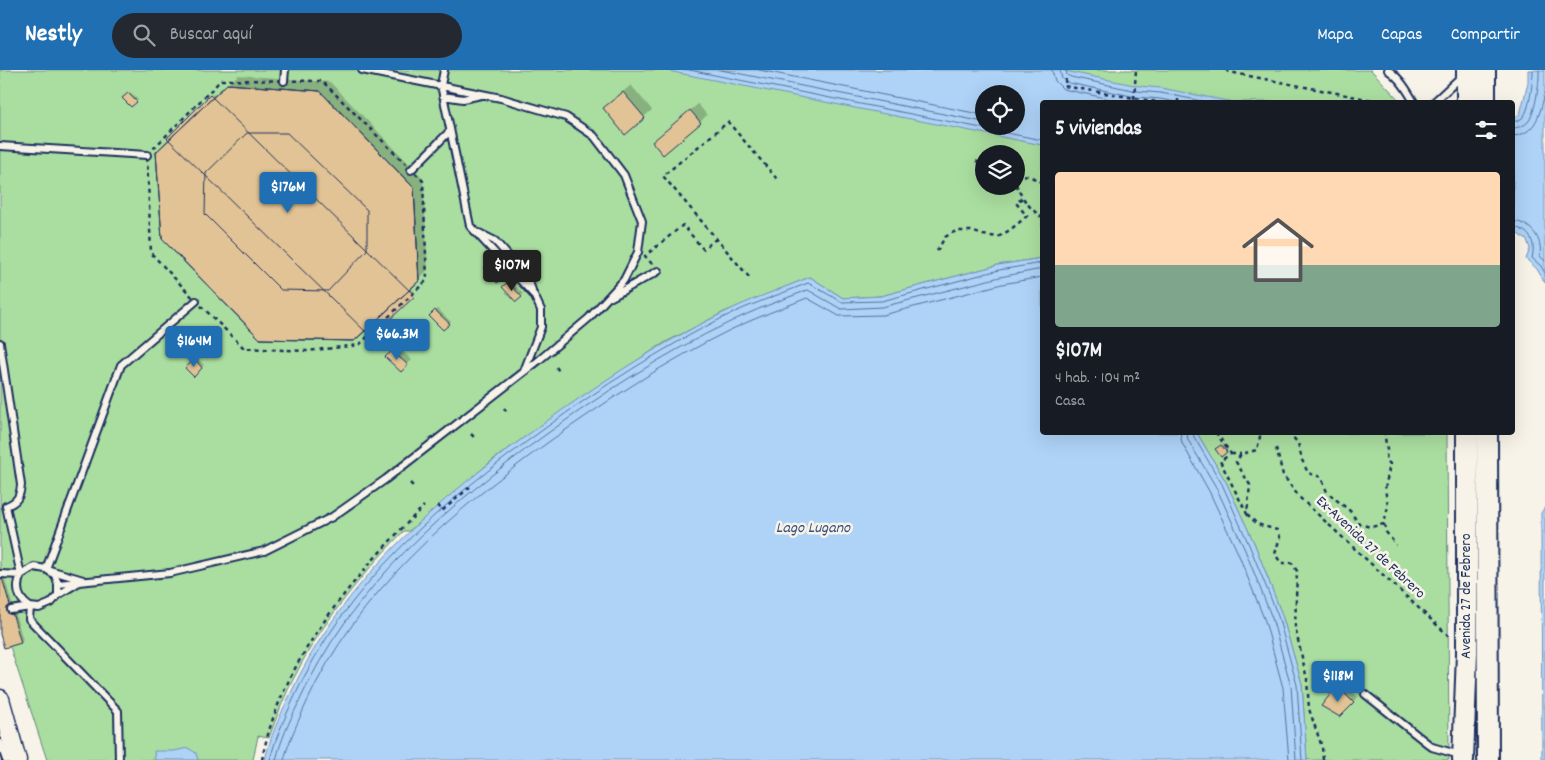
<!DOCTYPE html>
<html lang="es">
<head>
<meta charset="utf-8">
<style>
	body { margin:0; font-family:Dekko,sans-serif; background:#242831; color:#f1f3f6; height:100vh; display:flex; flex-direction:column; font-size:19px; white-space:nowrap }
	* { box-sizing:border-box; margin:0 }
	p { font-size:16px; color:#9ea1a6 }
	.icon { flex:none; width:28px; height:28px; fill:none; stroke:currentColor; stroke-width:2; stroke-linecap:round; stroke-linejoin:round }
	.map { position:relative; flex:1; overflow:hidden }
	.sheet { position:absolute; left:1040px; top:30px; width:475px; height:335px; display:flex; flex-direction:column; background:#171b24; border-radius:5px; box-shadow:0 5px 20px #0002 }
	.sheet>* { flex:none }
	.buttons { position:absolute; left:975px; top:15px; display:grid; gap:10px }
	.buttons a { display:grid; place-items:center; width:50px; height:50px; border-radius:50%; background:#171b24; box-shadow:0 5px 20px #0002; font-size:25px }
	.price { position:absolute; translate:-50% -42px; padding:0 11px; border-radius:5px; background:#1f6fb2; color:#fff; font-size:16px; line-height:32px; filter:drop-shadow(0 1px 2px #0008) }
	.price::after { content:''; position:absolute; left:50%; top:30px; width:15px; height:11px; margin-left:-8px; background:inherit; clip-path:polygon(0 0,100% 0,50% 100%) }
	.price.active { background:#222; color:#fff }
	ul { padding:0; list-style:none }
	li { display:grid; align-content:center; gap:10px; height:265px; padding:0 15px }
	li+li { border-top:1px solid #363941 }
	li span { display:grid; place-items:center; height:155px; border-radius:5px; color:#555 }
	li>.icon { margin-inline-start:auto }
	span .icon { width:90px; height:90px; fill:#fffc; stroke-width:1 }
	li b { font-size:21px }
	h2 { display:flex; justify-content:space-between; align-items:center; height:60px; padding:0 15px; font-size:21px }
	header { display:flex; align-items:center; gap:30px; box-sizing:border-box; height:70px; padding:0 25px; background:#1f6fb2; color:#fff }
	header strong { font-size:24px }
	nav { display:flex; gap:28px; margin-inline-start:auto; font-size:18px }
	.search { width:350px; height:45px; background:#242831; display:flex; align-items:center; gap:12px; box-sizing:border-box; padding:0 18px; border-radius:28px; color:#9ea1a6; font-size:19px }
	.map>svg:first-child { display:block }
	.green { fill:#aadea0; stroke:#62867f; fill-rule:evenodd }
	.water { fill:#aed3f7; stroke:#7391ba; fill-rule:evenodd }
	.shadow { fill:#0003 }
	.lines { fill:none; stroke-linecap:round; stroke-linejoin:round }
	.shore { stroke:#56719b; stroke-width:1 }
	.building { fill:#e2c395; stroke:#1b2f5e }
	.lane-casing { stroke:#1b2f5e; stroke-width:10 }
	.secondary-casing { stroke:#1b2f5e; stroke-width:21 }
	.primary-casing { stroke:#1b2f5e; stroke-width:24 }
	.path { stroke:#1b2f5e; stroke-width:2.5; stroke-dasharray:4 4; stroke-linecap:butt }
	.lane { stroke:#f7f3e8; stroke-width:6 }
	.secondary { stroke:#f7f3e8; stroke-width:18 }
	.primary { stroke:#f7f3e8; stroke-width:20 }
	.labels { text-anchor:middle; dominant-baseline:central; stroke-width:5; stroke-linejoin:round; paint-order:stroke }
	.street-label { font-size:15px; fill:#1b2f5e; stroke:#f7f3e8 }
	.water-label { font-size:16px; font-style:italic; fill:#38507d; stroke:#f7f3e8 }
</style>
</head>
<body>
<header>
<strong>Nestly</strong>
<div class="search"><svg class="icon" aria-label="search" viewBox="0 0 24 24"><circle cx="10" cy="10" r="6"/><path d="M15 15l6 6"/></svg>Buscar aquí</div>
<nav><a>Mapa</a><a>Capas</a><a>Compartir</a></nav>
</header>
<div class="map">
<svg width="1545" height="690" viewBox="0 0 1545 690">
	<rect width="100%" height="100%" fill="#f7f3e8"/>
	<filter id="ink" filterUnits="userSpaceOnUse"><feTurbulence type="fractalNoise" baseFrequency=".02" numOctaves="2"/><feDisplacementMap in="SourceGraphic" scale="10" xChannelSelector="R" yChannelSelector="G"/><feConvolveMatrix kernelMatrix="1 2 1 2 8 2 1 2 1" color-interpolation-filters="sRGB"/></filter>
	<g filter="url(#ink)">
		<!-- green -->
		<path class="green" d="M 0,0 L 1371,0 L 1401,32 L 1042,32 L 1042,188 L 998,195 L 881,226 L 843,228 L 810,207 L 724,242 L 664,273 L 584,325 L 494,389 L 409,461 L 404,461 C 366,499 320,555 296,604 C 285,624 277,646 269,668 L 258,666 L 253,690 L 47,690 L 0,546 ZM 984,24 L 1016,24 L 1016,56 L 984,56 ZM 984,84 L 1016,84 L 1016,116 L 984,116 Z
			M 1197,363 L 1447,363 L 1449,690 L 1307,690 L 1302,614 L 1282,545 L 1255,475 L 1226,412 Z"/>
		<!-- water -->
		<path class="water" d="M 663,0 L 1060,0 L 1139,16 L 1161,18 L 1232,32 L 1042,32 L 1042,75 ZM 984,24 L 1016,24 L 1016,56 L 984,56 Z
			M 1528,0 L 1545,0 L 1545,213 L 1537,199 L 1526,189 L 1530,179 L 1527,170 L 1513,161 L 1513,48 L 1520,44 L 1528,13 Z
			M 1042,188 L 1042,362 L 1197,363 L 1226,412 L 1255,475 L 1282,545 L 1302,614 L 1307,690 L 265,690 C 270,668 279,647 289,627 C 341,511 439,428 540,356 C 598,314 658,274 723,243 C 751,229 781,219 810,207 L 843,228 L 881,226 L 998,195 Z
			M 1545,437 L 1545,690 L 1542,690 L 1541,460 L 1541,443 Z
			M 188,678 L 196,683 L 198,690 L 155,690 L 154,681 L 174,681 Z"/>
		<!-- shadow -->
		<path class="shadow" d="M 238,5 L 330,12 L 423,108 L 428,200 L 410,217 L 416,223 L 371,265 L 169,68 L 213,24 L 216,26 Z
			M 631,15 L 652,40 L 625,63 L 612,31 Z
			M 130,22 L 138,30 L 131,36 L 124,28 Z
			M 698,34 L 707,45 L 700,52 L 661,65 Z
			M 492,192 L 505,205 L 497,211 L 486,198 Z
			M 511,211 L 523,224 L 516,230 L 504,218 Z
			M 438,239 L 451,252 L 443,259 L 431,246 Z
			M 398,277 L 412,290 L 401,300 L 387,287 Z
			M 197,288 L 204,295 L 194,305 L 187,298 Z
			M 1224,374 L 1228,380 L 1226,381 L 1219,377 Z
			M 0,493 L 23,570 L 21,572 L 0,559 Z
			M 1342,612 L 1358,627 L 1340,645 L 1338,617 Z"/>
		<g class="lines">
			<!-- shore -->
			<path class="shore" d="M 689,0 L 1042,70
				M 721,0 L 984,52
				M 759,0 L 984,45
				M 1052,0 L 1055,11 L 1063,19 L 1124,32
				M 1060,0 L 1062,9 L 1069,13 L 1136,27 L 1160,29 L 1176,32
				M 1066,0 L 1067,5 L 1071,7 L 1137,21 L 1161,23 L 1207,32
				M 1512,52 C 1516,51 1521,50 1523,47 C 1530,40 1533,9 1533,0
				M 1512,58 C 1518,58 1524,56 1528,52 C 1535,44 1540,11 1539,0
				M 1512,66 C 1537,65 1540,42 1545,23
				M 1512,151 C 1531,152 1543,169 1540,186 L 1545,191
				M 1512,157 C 1530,159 1536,172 1532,188 L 1541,196 L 1545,203
				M 1180,362 L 1182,373 L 1209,421 L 1238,483 L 1265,551 L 1283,618 L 1289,690
				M 1187,362 L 1188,370 L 1216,417 L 1245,480 L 1272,548 L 1291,616 L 1296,690
				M 1193,362 L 1194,367 L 1222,414 L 1250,477 L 1278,546 L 1297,615 L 1302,690
				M 270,690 C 275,669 284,650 293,630 C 345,513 443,432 544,359 C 601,317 661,279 724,247 C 751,234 781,224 808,213 L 842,232 L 882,231 L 999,200 L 1042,193
				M 276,690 C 281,670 289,652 298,634 C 350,517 447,436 548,363 C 605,322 665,283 728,253 C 754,240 781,230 808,220 L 841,239 L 882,237 L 1000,207 L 1042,199
				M 284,690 C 289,670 298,652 306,634 C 357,522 453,441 550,371 C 608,330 667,291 730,260 C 755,248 782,238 807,228 L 839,246 L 883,245 L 1002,214 L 1042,207"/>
		</g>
		<!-- building -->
		<path class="building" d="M 227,14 L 320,21 L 414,118 L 419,211 L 354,271 L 260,269 L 162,169 L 156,82 Z
			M 227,14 L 320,21 L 414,118 L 419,211 L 354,271 L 260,269 L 162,169 L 156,82 Z
			M 623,22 L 645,48 L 625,65 L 603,38 Z
			M 128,23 L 137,32 L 131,37 L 122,28 Z
			M 210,25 L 415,226 L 371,267 L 167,68 Z
			M 690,40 L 701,53 L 663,85 L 652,72 Z
			M 247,63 L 287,63 L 367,140 L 367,180 L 328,221 L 281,220 L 205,144 L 206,103 Z
			M 490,193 L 504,208 L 497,213 L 484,198 Z
			M 508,212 L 522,227 L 516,232 L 502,217 Z
			M 435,240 L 450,254 L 443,260 L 429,246 Z
			M 392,281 L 408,295 L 401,302 L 385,287 Z
			M 195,289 L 202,298 L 194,307 L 185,298 Z
			M 1221,375 L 1227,382 L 1221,387 L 1215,379 Z
			M 0,501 L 21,573 L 4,578 L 0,564 Z
			M 1337,616 L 1354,633 L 1340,647 L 1321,636 Z"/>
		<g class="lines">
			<!-- lane casing -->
			<g class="lane-casing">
				<path id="lane" d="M 444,0 L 441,15 L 470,156 L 534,225 L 541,240 L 541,257 L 524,301
					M 1388,0 C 1400,8 1407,20 1414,32
					M 284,11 L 285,0
					M 443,26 L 463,29 L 481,25
					M 1434,32 L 1462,6
					M 0,76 L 147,85
					M 411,100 L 450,61
					M 479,163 L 495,171 L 527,207 L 532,220
					M 611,227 L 658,201
					M 0,273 L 21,415 C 20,427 17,432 6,436 L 21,505 C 15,518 18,529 30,537 L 29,549 L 118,641 L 119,690
					M 1,504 L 21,505 L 34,497 L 46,499 L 55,505 L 58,514 L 58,525 L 51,533 L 39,538 L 30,537 L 11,540
					M 83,510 L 46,499 L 121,295 L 196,231
					M 58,514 L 170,503 L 264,481 L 332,447 L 386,409 L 538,291 L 589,248 L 624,210 L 638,182 L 642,151 L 624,105 L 594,66 L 566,47 L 501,28 L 362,0
					M 58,525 L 76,514
					M 1365,624 L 1432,677 L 1460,685
					M 0,673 L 6,690"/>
			</g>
			<!-- secondary casing -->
			<g class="secondary-casing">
				<path id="secondary" d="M 0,629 L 17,690"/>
			</g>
			<!-- primary casing -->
			<g class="primary-casing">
				<g id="primary">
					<path d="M 1467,0 L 1467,32"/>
					<path d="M 1485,32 L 1485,0"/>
					<path d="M 1487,362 L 1488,690"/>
					<path id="s1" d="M 1463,690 L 1467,583 L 1467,362"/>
				</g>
			</g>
			<!-- path -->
			<path class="path" d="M 1226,0 L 1229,2 L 1372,30 L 1377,32
				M 1066,9 L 1064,16 L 1157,32
				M 221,10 L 322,11 L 423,111 L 427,210 L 359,275 L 307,281 L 244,278 L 196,231 L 151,183 L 147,85 Z
				M 1134,29 L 1136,0
				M 1178,32 L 1178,29
				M 976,91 L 984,95
				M 1016,106 C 1026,103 1034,108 1042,113
				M 1016,114 C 1021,128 1030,138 1041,147 L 1042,146
				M 937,181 L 945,167 L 956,161 L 971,161 L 983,165 L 998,167 L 1010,160 L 1027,146 L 1016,133 L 1022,128
				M 652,194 L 645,186 L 683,155 L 703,179 L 717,168
				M 749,207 L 663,106 L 728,52 L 777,109
				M 556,297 L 559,301
				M 504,338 L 507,342
				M 1218,362 L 1217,364 L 1231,384 L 1220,391 L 1247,444 L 1250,415 L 1236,392 L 1241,384 L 1257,380 L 1261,362
				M 1288,362 L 1298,373 L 1302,390 L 1308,403 L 1321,407 L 1327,422 L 1350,441 L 1359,454 L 1371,457 L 1384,454 L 1388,436 L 1385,419 L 1390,394 L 1386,390 L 1387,380 L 1384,362
				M 471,364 L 474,367
				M 1276,378 L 1283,405 L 1299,427 L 1451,568
				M 1231,384 L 1241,384
				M 410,413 L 413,416
				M 438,435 L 442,441 L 470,417
				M 1247,444 L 1257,454 L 1277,460 L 1280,467 L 1275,484 L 1281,493 L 1292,493 L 1297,501 L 1295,557 L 1307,609 L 1309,639 L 1322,677 L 1323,690
				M 1384,454 L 1386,462 L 1396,475
				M 262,690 C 280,591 355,505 424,436"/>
			<!-- lane -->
			<use href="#lane" class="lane"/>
			<!-- secondary -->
			<use href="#secondary" class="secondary"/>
			<!-- primary -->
			<use href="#primary" class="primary"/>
		</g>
	</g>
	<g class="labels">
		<!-- street labels -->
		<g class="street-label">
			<text transform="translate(1370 478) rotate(43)">Ex-Avenida 27 de Febrero</text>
			<text stroke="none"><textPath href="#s1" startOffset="164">Avenida 27 de Febrero</textPath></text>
		</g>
		<!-- water labels -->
		<g class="water-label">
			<text x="813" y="458">Lago Lugano</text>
		</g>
	</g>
</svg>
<div class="buttons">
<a><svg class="icon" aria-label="locate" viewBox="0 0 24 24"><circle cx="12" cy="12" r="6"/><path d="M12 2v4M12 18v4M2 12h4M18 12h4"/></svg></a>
<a><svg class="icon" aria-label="layers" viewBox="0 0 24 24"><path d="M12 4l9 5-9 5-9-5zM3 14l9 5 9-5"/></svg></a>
</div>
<b class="price" style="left:288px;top:144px">$176M</b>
<b class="price active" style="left:512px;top:222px">$107M</b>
<b class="price" style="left:397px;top:291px">$66.3M</b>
<b class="price" style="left:194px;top:298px">$164M</b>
<b class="price" style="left:1338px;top:633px">$118M</b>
<section class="sheet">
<h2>5 viviendas<svg class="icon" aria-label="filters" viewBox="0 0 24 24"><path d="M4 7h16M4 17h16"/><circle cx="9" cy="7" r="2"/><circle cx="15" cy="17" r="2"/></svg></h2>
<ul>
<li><span style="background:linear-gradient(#ffd9b3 60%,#7fa58c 0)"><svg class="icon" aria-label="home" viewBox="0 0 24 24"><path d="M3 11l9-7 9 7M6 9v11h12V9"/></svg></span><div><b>$107M</b><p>4 hab. · 104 m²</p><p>Casa</p></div></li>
</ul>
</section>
</div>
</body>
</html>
